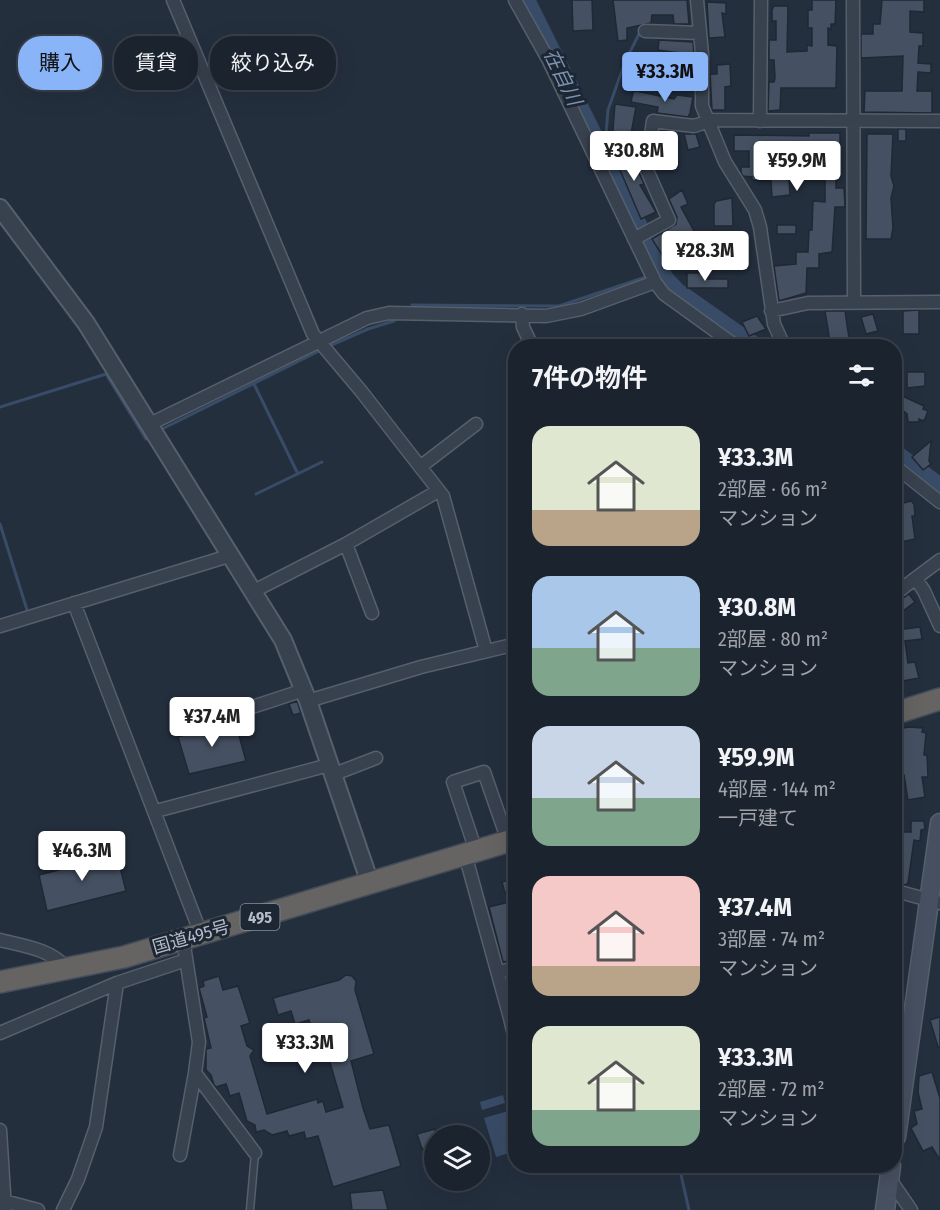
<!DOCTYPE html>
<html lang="ja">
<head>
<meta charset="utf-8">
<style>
	body { margin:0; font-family:"Fira Sans Condensed","Noto Sans JP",sans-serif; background:#282f3a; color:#f1f3f6; height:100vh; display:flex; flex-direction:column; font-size:22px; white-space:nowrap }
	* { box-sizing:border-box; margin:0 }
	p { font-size:20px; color:#a0a4aa }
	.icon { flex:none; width:33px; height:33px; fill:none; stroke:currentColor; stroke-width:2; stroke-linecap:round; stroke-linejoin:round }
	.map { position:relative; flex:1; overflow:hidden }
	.sheet { position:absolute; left:508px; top:339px; width:394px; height:834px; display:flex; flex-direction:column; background:#1b232e; border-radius:24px; box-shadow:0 6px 24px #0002,0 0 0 2px #39404a }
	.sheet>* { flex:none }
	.banner { position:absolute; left:18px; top:36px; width:400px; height:54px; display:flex; gap:12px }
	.controls { position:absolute; left:424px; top:1125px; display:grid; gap:12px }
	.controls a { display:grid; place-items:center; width:66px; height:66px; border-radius:50%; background:#1b232e; box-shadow:0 6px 24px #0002,0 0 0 2px #39404a; font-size:30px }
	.price { position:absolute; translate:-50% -51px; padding:0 14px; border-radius:6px; background:#fff; color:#222; font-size:20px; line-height:39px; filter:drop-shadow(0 2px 3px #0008) }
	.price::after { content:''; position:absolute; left:50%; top:36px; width:18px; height:14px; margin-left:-9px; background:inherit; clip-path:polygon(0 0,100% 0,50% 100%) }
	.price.on { background:#8ab4f8; color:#111 }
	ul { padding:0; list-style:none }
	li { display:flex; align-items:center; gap:18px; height:150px; padding:0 24px }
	li span { display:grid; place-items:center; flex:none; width:168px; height:120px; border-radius:18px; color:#555 }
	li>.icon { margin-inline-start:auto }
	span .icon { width:72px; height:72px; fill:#fffc; stroke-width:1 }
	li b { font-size:26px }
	h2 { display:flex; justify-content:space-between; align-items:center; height:72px; padding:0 24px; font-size:26px }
	.tag { padding:0 21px; border-radius:24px; background:#1b232e; box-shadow:0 6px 24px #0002,0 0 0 2px #39404a; font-size:21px; line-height:54px }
	.tag.on { background:#8ab4f8; color:#111 }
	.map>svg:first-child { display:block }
	.water { fill:#394c67 }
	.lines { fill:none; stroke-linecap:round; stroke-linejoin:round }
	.stream { stroke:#394c67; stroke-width:3 }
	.river { stroke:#394c67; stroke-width:20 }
	.building { fill:#455162; stroke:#1f2835; stroke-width:1.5; fill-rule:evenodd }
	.service-casing { stroke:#565f6c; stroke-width:9 }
	.minor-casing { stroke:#565f6c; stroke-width:15 }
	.tertiary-casing { stroke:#565f6c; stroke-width:20 }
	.secondary-casing { stroke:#565f6c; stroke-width:21 }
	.trunk-casing { stroke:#434c59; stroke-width:24 }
	.service { stroke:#38414e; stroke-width:6 }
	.minor { stroke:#38414e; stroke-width:12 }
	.tertiary { stroke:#38414e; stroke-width:16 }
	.secondary { stroke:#465061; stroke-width:18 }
	.trunk { stroke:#656462; stroke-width:21 }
	.labels { text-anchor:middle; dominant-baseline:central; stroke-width:6; stroke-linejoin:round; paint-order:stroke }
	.shield { fill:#1d2633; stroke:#878f9c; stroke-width:1.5 }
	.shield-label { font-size:16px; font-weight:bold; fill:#b4bcc9 }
	.street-label { font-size:18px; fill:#b4bcc9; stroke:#1d2633 }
	.water-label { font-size:20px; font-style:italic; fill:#7c92b1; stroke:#1d2633 }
</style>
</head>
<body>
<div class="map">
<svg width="940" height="1210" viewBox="0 0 940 1210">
	<rect width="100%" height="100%" fill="#242f3e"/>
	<!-- water -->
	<path class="water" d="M 503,1095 L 505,1103 L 482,1110 L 480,1102 Z
		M 508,1111 L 516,1138 L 516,1151 L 496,1157 L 484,1118 Z"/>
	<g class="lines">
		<!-- stream -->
		<path class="stream" d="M 604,158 L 608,110 L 625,62 L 640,32
			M 412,305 L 559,306 L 646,277
			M 329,346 L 368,329 L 394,321
			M 254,384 L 298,474
			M 0,407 L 106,374 L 146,439
			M 164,428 L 321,350
			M 256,494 L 322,462
			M 0,524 L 28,613
			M 679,1166 L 689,1210"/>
		<!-- river -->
		<path class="river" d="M 525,0 L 664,279 L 676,292 L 753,346
			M 896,455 L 940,488"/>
	</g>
	<!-- building -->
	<path class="building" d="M 572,0 L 592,0 L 593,30 L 573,31 Z
		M 613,0 L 687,0 L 689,24 L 674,24 L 673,15 L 652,15 L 651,23 L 627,28 L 627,40 L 618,41 Z
		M 812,0 L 836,0 L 835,24 L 831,24 L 831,29 L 828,28 L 828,45 L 837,46 L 836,88 L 781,88 L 780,110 L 768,111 L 769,82 L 774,82 L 775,78 L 774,60 L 769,60 L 769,40 L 776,40 L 776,21 L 772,21 L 772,10 L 774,6 L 788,6 L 787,52 L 807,51 L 807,45 L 812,46 L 812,28 L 808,28 L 808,10 L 812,10 Z
		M 882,0 L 924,0 L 924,12 L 910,11 L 910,32 L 923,33 L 923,46 L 919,46 L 918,63 L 931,64 L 931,73 L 918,72 L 917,91 L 932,91 L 932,113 L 864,112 L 865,91 L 902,91 L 903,56 L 861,58 L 861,34 L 873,34 L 873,24 L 880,24 Z
		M 707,2 L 726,3 L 726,14 L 722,13 L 725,37 L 709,38 Z
		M 659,40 L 693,42 L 694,55 L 658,50 Z
		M 730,64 L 731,86 L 725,87 L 725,110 L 712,110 L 710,74 L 717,74 L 717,65 Z
		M 636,91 L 674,99 L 677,95 L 693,97 L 690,113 L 688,117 L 657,113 L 658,107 L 631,102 L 633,92 Z
		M 615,104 L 636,107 L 631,134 L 634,134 L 633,145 L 612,142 Z
		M 898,129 L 906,129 L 906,141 L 898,141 Z
		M 809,133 L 840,133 L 840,146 L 835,146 L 836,151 L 831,151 L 831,169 L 836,169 L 836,188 L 844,188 L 845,207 L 835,207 L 832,252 L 819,254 L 819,268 L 807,268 L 806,293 L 779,301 L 774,266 L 796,264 L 796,252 L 808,252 L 809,230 L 812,230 L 813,201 L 825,202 L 825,177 L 789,180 L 790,195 L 772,197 L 771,181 L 752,180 L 752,177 L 743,176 L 741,173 L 741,167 L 749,167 L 749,151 L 734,151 L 734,135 L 809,136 ZM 784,150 L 807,151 L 809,171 L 783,170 Z
		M 684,134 L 696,134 L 700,147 L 688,150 Z
		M 867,134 L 893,134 L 891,176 L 894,186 L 891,198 L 893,228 L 891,239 L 866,239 Z
		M 637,146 L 634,175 L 639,173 L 644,184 L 640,185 L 656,212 L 641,219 L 614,156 Z
		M 682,190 L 688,204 L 681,207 L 694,231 L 696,239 L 692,241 L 698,251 L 684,258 L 684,252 L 664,258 L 652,239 L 676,224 L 677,217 L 669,199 Z
		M 732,198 L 733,226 L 714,226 L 714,204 L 716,201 Z
		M 777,225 L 796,225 L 796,234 L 777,234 Z
		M 687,273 L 705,273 L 705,279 L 728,279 L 728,288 L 687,288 Z
		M 919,310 L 919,334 L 903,334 L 903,311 Z
		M 825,311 L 845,311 L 849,338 L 830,342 Z
		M 873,314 L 878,331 L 866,334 L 861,317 Z
		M 757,316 L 766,329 L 749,336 L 742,322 Z
		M 907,372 L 925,372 L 925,386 L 907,388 Z
		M 898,394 L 924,406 L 923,409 L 928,411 L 924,421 L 919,419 L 919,422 L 908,422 L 907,414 L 896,405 Z
		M 931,441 L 929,461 L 931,464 L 923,470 L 912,457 Z
		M 911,501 L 914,504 L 915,516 L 912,516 L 915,539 L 901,542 L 898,536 L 896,537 L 896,505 Z
		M 909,594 L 915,602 L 896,616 L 896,603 Z
		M 920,627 L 922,639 L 905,641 L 908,663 L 915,662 L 919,678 L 897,682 L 896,630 Z
		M 297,701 L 301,713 L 293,715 L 289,704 Z
		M 227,721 L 235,721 L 246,761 L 189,774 L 178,737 Z
		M 908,727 L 923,728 L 922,732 L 926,733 L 924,755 L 927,755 L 928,777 L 922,777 L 925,797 L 908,800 L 904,775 L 896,774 L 896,730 Z
		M 911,821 L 924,821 L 925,829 L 921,830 L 920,841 L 914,840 L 908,883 L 905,885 L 896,883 L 898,864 L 896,863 L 896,846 L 897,840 L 901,841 L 902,832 L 911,832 Z
		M 98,855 L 99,860 L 117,855 L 126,891 L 47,911 L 39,875 L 78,865 L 77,860 Z
		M 516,878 L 516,889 L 505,893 L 502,882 Z
		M 509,902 L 516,926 L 516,960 L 503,962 L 489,907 Z
		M 346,975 L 352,976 L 356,981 L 355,990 L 374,1054 L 351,1061 L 363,1108 L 370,1129 L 389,1125 L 401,1166 L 333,1187 L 318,1136 L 306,1139 L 304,1132 L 289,1136 L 287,1131 L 272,1135 L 264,1130 L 256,1132 L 255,1125 L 247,1121 L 239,1093 L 230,1096 L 226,1084 L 216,1087 L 214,1085 L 211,1075 L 206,1070 L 206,1049 L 211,1048 L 204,1018 L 207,1017 L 199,988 L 204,986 L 203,981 L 219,976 L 223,990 L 238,986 L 250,1023 L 241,1026 L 247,1046 L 254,1050 L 250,1056 L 267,1114 L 317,1099 L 318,1103 L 323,1101 L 326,1112 L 343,1107 L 326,1049 L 318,1052 L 309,1020 L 295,1024 L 291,1011 L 278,1015 L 273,998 L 339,980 Z
		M 940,1017 L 940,1047 L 938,1047 L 930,1020 Z
		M 932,1072 L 940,1098 L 940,1160 L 932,1147 L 923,1151 L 911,1128 L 917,1124 L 914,1111 L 922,1109 L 918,1092 L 919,1076 Z
		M 435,1129 L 435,1145 L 422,1149 L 417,1134 Z
		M 383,1190 L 388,1210 L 352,1210 L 350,1193 Z"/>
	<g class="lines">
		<!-- service casing -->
		<g class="service-casing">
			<path id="service" d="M 250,1210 L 255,1153"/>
		</g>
		<!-- minor casing -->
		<g class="minor-casing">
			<path id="minor" d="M 173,0 L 313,334 L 361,391 L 443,496 L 486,651
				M 515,0 L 548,59 L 655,282 L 664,294 L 736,346
				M 697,0 L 702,54 L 702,106 L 725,162 L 755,210 L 760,227 L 774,324 L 784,346
				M 853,0 L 854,302
				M 645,31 L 700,33
				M 760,121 L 761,0
				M 634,239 L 669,220 L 646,168 L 653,121 L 694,126 L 712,120 L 940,121
				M 771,311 L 808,303 L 940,302
				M 522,314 L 523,327 L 532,346
				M 150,424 L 367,318 L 389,313 L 546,316 L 581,309 L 655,282
				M 420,467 L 476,424
				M 896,467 L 940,502
				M 346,544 L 372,613
				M 896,578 L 902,589
				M 916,579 L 924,591 L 940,626
				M 254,591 L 346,544 L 438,491
				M 896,593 L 940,560
				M 74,603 L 201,934
				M 0,626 L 232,555
				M 308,701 L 421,667 L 516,644
				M 231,714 L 304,690
				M 332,775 L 376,758
				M 156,811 L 329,765
				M 476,851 L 453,782 L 484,772 L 508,841
				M 465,854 L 510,1018 L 516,1044 L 514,1074
				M 896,891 L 940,903
				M 183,939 L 199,1042 L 195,1073 L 255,1153
				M 0,940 C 24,946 50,949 67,968
				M 498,972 L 516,968
				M 0,1033 L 117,983 L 186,960
				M 0,1130 L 5,1210
				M 180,1155 L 195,1073
				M 889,1178 L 911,1210
				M 4,1201 L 38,1210
				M 63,1210 L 78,1179 L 96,1127 L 117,983"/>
		</g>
		<!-- tertiary casing -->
		<g class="tertiary-casing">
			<path id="tertiary" d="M 0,208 L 86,323 L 283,640 L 308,701 L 370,883"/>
		</g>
		<!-- secondary casing -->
		<g class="secondary-casing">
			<path id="secondary" d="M 896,1137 L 940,823
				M 885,1210 L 891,1166"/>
		</g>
		<!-- trunk casing -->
		<g class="trunk-casing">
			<path id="trunk" d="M 896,713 L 940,699
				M 0,982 L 124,957 L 516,839"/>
		</g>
		<!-- service -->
		<use href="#service" class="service"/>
		<!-- minor -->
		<use href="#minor" class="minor"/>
		<!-- tertiary -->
		<use href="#tertiary" class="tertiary"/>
		<!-- secondary -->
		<use href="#secondary" class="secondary"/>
		<!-- trunk -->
		<use href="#trunk" class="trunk"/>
	</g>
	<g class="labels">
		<!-- shield labels -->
		<rect class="shield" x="240.5" y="904" width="39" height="26" rx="4.5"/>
		<g class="shield-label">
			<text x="260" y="917">495</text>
		</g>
		<!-- street labels -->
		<g class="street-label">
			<text transform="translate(191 937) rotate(-16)">国道495号</text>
		</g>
		<!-- water labels -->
		<g class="water-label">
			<text transform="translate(563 77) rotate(64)">在自川</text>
		</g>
	</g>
</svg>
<div class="controls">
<a><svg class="icon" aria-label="layers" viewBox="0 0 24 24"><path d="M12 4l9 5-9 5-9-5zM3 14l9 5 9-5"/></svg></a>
</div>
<b class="price on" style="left:665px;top:103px">¥33.3M</b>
<b class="price" style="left:634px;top:182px">¥30.8M</b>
<b class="price" style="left:797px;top:192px">¥59.9M</b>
<b class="price" style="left:705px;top:282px">¥28.3M</b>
<b class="price" style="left:212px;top:748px">¥37.4M</b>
<b class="price" style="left:82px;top:882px">¥46.3M</b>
<b class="price" style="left:305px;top:1074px">¥33.3M</b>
<div class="banner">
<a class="tag on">購入</a>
<a class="tag">賃貸</a>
<a class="tag">絞り込み</a>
</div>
<section class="sheet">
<h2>7件の物件<svg class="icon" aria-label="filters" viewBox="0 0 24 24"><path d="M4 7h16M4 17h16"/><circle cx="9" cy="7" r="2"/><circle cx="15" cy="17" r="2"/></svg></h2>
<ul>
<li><span style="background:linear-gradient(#dfe7d0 70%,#b9a48a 0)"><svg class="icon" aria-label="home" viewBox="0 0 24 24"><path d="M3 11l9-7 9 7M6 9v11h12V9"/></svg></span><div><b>¥33.3M</b><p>2部屋 · 66 m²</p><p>マンション</p></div></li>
<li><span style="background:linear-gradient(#a9c7e8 60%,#7fa58c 0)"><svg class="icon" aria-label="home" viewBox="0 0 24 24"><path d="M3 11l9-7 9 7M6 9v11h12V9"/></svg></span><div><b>¥30.8M</b><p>2部屋 · 80 m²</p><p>マンション</p></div></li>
<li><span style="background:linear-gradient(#c9d6e8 60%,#7fa58c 0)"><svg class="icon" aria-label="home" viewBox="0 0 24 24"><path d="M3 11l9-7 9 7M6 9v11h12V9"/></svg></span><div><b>¥59.9M</b><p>4部屋 · 144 m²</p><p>一戸建て</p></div></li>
<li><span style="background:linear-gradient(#f6c9c9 75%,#b9a48a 0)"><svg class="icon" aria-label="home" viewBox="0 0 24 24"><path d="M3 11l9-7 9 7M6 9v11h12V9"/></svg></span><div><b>¥37.4M</b><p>3部屋 · 74 m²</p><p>マンション</p></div></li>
<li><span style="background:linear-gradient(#dfe7d0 70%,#7fa58c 0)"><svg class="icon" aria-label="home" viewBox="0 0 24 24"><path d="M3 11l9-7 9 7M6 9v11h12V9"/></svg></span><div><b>¥33.3M</b><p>2部屋 · 72 m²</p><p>マンション</p></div></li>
</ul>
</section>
</div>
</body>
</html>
